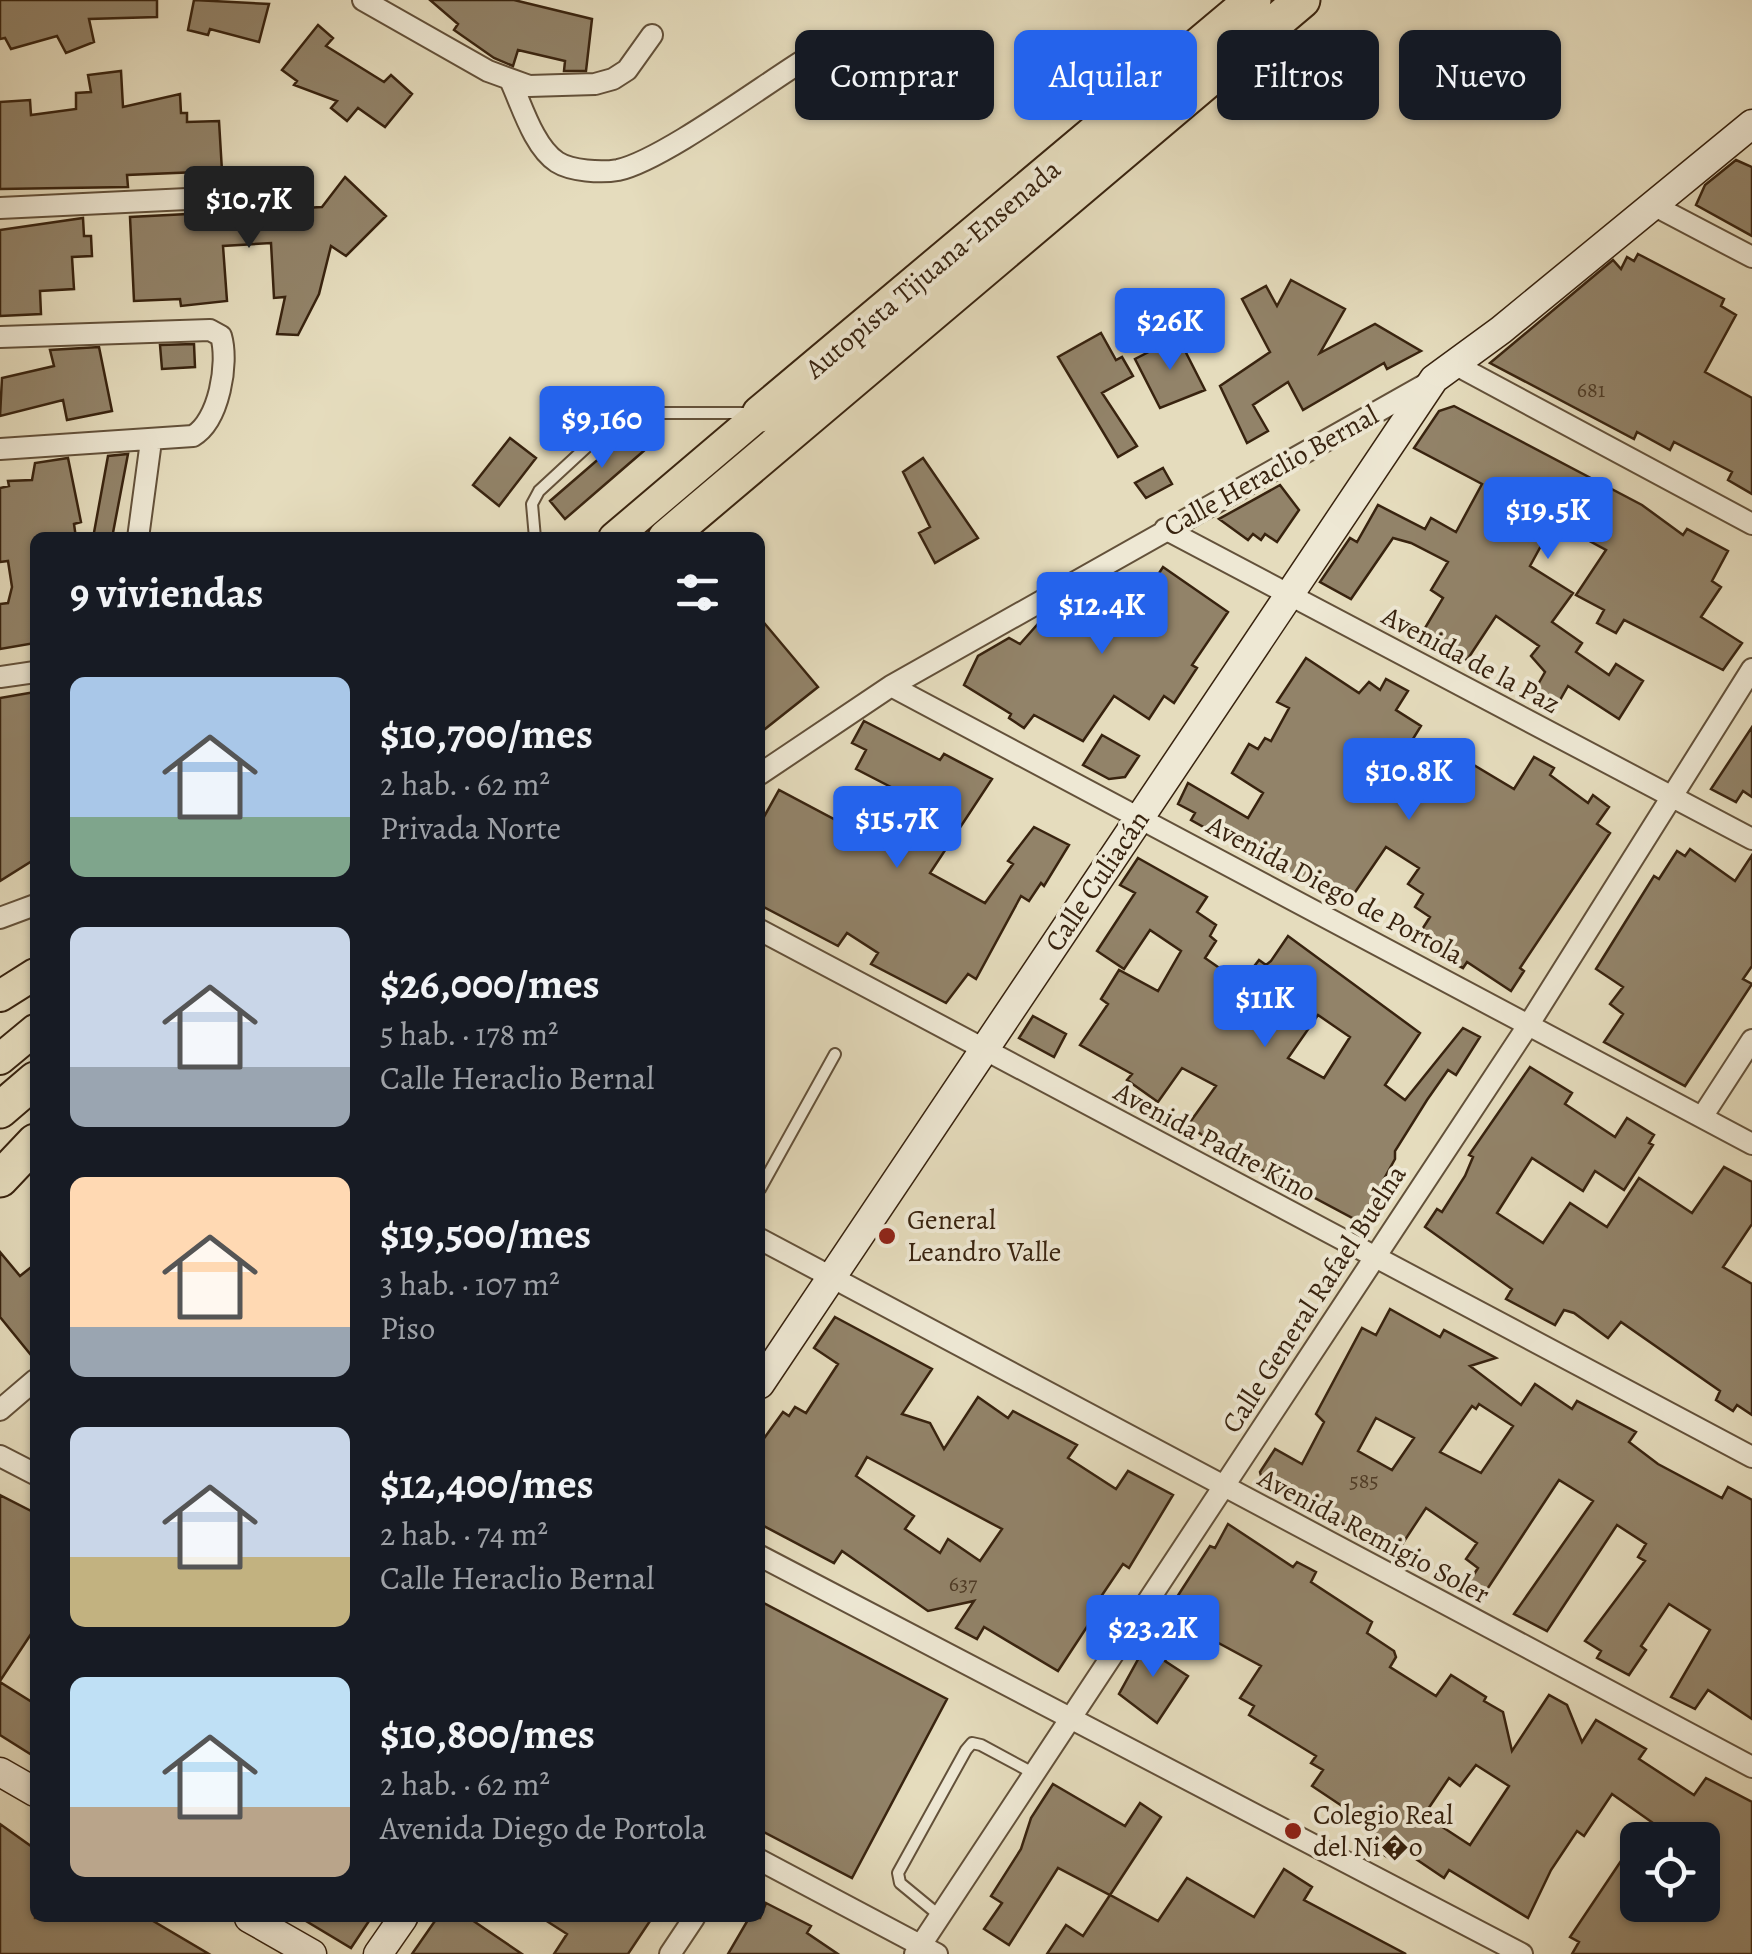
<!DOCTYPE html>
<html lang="es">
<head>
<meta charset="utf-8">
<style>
	body { margin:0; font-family:Alegreya,serif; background:#242831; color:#f1f3f6; height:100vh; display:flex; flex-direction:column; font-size:38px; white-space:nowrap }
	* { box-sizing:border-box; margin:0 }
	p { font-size:32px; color:#9ea1a6 }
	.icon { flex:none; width:55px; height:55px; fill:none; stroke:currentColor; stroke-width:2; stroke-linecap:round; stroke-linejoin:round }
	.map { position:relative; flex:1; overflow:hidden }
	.drawer { position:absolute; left:30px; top:532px; width:735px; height:1390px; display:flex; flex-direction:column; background:#171b24; border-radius:15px; box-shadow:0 2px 8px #0004 }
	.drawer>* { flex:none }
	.top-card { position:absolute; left:795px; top:30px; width:805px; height:90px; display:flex; gap:20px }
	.fabs { position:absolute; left:1620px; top:1822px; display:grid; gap:20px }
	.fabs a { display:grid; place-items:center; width:100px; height:100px; border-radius:15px; background:#171b24; box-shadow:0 2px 8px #0004; font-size:50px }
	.price { position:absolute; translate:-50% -85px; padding:0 22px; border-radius:10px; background:#2563eb; color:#fff; font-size:32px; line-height:65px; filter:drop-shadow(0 2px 5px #0008) }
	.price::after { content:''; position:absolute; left:50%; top:60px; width:30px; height:22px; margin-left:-15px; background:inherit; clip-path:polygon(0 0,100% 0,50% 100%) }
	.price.current { background:#222; color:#fff }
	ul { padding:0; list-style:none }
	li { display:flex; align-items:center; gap:30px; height:250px; padding:0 40px }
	li span { display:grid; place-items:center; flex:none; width:280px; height:200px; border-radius:15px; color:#555 }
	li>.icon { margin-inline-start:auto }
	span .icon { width:120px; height:120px; fill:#fffc; stroke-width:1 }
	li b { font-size:42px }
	h2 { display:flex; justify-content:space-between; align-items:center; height:120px; padding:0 40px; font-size:42px }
	.chip { padding:0 35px; border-radius:15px; background:#171b24; box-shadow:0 2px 8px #0004; font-size:35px; line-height:90px }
	.chip.current { background:#2563eb; color:#fff }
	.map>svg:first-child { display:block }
	.building { fill:#928369; stroke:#38230f; stroke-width:2.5; fill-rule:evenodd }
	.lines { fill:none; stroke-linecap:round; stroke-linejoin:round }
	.lane-casing { stroke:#63513a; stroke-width:14 }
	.street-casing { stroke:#63513a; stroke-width:24 }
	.secondary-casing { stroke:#38230f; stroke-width:31 }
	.primary-casing { stroke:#38230f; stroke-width:34 }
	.highway-casing { stroke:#38230f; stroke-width:39 }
	.lane { stroke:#eee8d4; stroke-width:10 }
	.street { stroke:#eee8d4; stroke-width:20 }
	.secondary { stroke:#eee8d4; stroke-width:28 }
	.primary { stroke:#e5dcbd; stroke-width:30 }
	.highway { stroke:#e5dcbd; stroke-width:35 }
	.poi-dot { fill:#8f2418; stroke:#eee8d4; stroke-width:4 }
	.labels { text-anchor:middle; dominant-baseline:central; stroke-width:8; stroke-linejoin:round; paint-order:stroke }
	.number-label { font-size:22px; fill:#4e3b26 }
	.street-label { font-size:28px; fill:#38230f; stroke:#eee8d4 }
	.poi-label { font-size:28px; fill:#38230f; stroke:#eee8d4; text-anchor:start }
</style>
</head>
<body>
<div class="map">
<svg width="1752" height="1954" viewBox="0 0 1752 1954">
	<rect width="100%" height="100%" fill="#e5dcbd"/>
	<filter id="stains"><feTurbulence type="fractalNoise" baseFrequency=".002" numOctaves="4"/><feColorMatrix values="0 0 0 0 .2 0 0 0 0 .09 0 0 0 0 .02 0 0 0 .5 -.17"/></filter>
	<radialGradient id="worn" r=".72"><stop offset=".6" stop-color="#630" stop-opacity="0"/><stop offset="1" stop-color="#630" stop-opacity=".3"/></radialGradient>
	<!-- building -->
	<path class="building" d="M 0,0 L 157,0 L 157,17 L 89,19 L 94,42 L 66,53 L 57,36 L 11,49 L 5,38 L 0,39 Z
		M 194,0 L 269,4 L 259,42 L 210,29 L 208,35 L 188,30 Z
		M 430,0 L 514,0 L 592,19 L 586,71 L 564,71 L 565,61 L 518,50 L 513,66 L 494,58 L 454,30 L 458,24 Z
		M 318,25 L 333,38 L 326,46 L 384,82 L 391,75 L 412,94 L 385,127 L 358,108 L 347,121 L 331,108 L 337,101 L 294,85 L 297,81 L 282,70 Z
		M 121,71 L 123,107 L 180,94 L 181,113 L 187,113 L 187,122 L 219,121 L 222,171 L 127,175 L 128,187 L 0,189 L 0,102 L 30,100 L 31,115 L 76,109 L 76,93 L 91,92 L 88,75 Z
		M 1736,160 L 1752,167 L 1752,236 L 1696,205 L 1705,185 Z
		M 345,177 L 386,216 L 346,256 L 331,246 L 319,294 L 298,335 L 277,334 L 285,297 L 274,298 L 271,243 L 223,246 L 227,301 L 181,306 L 180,299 L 134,301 L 130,217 L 322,207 Z
		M 83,218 L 84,236 L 91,236 L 92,256 L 72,257 L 74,289 L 40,291 L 41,314 L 0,316 L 0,230 Z
		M 1638,254 L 1724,299 L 1721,306 L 1736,315 L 1705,372 L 1752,398 L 1752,494 L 1728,480 L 1732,472 L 1674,442 L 1670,450 L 1637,432 L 1634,439 L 1490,363 L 1613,260 L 1621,269 L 1627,257 L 1634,261 Z
		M 1291,280 L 1345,309 L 1320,353 L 1375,324 L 1421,351 L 1387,369 L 1384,363 L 1303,410 L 1288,382 L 1253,405 L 1268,431 L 1247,443 L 1220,386 L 1270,352 L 1242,299 L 1266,286 L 1277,306 Z
		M 1101,333 L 1116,360 L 1122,357 L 1133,376 L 1102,393 L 1137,446 L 1118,457 L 1058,357 Z
		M 1178,337 L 1205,390 L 1160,408 L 1135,359 Z
		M 194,344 L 195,367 L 162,369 L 160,345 Z
		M 99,347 L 112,411 L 67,420 L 63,400 L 0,416 L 2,378 L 54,366 L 50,350 Z
		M 1454,406 L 1642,505 L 1683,535 L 1687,529 L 1728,551 L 1712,581 L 1721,587 L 1701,617 L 1742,643 L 1723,670 L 1624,620 L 1616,633 L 1597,623 L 1604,610 L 1576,595 L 1606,550 L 1554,522 L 1530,566 L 1573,593 L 1552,622 L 1582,643 L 1576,652 L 1609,675 L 1616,664 L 1643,681 L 1619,719 L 1568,686 L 1556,707 L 1532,695 L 1545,672 L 1531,656 L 1539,646 L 1496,616 L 1467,660 L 1422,633 L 1443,598 L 1431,590 L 1448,562 L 1411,543 L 1393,538 L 1351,599 L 1320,582 L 1350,538 L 1357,542 L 1378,505 L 1425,529 L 1431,518 L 1456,532 L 1482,484 L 1414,448 L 1439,411 Z
		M 639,424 L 654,442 L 565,519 L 550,501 Z
		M 510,438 L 536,458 L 499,506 L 473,485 Z
		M 128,454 L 112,538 L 93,538 L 108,456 Z
		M 68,458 L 81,522 L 74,524 L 76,538 L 35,538 L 35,643 L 0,649 L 0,604 L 8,603 L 12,587 L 8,561 L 0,562 L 0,488 L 9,486 L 8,481 L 32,480 L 35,463 Z
		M 923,458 L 978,538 L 935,563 L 919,533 L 930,527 L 903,472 Z
		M 1163,468 L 1172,484 L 1146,498 L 1135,483 Z
		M 1280,485 L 1299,510 L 1277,542 L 1265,534 L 1261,540 L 1253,534 L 1248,540 L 1219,519 Z
		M 1163,567 L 1228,612 L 1192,665 L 1197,668 L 1174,703 L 1164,696 L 1149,719 L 1114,696 L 1083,741 L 1034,715 L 1024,728 L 1009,718 L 1011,714 L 964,685 L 978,656 L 1009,638 L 1020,644 L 1044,617 L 1073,634 L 1100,587 L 1123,599 L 1138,578 L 1150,587 Z
		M 760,618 L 818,687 L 760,733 Z
		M 1306,658 L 1359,693 L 1369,682 L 1380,690 L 1386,679 L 1408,691 L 1396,710 L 1421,726 L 1411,742 L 1427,752 L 1414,774 L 1447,792 L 1467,761 L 1514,789 L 1534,757 L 1554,768 L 1550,775 L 1588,803 L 1593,795 L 1609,807 L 1597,824 L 1610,833 L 1520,968 L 1524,971 L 1511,991 L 1467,962 L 1463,968 L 1414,942 L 1430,917 L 1415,907 L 1423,894 L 1408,884 L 1419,868 L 1386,847 L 1347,904 L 1307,878 L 1304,883 L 1191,820 L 1195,813 L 1178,804 L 1188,783 L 1248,818 L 1263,793 L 1232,773 L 1249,744 L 1258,749 L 1265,738 L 1271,741 L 1289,708 L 1277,702 Z
		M 35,692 L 35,859 L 0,881 L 0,698 Z
		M 864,721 L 940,760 L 944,754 L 992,779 L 930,873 L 985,903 L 1013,864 L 1008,861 L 1034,827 L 1069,845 L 1044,886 L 1041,883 L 1029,901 L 1021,896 L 976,979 L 968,974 L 946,1003 L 871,964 L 878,953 L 847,933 L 838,946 L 760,905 L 760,824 L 779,790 L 883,845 L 914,799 L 856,769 L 866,750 L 852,743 Z
		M 1752,727 L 1752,797 L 1743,791 L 1736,802 L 1711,789 Z
		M 1102,735 L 1139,756 L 1125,777 L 1109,779 L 1083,765 Z
		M 1690,849 L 1735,881 L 1752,855 L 1752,966 L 1743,979 L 1752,984 L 1685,1086 L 1604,1042 L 1623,1014 L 1610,1004 L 1623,987 L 1596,969 L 1654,876 L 1659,879 L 1677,851 L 1685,856 Z
		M 1138,858 L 1207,897 L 1197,912 L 1216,925 L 1210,936 L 1216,941 L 1205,958 L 1241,983 L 1259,960 L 1266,965 L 1271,961 L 1288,936 L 1420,1033 L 1385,1085 L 1405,1100 L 1463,1028 L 1480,1037 L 1456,1075 L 1448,1070 L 1427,1100 L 1395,1151 L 1395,1159 L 1360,1222 L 1217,1146 L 1188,1125 L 1216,1086 L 1182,1068 L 1158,1102 L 1127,1080 L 1132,1074 L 1080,1045 L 1108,1004 L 1101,999 L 1119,970 L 1158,991 L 1181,951 L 1150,930 L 1124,969 L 1097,951 L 1135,893 L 1120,885 ZM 1318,1015 L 1350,1037 L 1324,1078 L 1288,1058 Z
		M 1033,1016 L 1066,1034 L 1054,1057 L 1019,1038 Z
		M 1530,1067 L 1572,1093 L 1565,1104 L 1615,1137 L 1627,1118 L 1654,1135 L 1649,1143 L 1653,1145 L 1624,1190 L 1595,1171 L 1583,1191 L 1532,1158 L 1497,1213 L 1543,1243 L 1570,1203 L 1607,1227 L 1639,1178 L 1692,1213 L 1724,1167 L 1752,1182 L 1752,1224 L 1723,1267 L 1752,1284 L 1752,1415 L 1737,1405 L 1733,1411 L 1716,1400 L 1720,1391 L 1621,1322 L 1608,1338 L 1574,1313 L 1564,1310 L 1555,1325 L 1506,1299 L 1512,1289 L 1425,1227 L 1437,1209 L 1442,1212 L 1465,1176 L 1473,1157 L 1469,1155 Z
		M 0,1252 L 20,1276 L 35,1264 L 35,1360 L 0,1317 Z
		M 1390,1309 L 1440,1337 L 1444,1330 L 1496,1358 L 1470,1366 L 1521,1405 L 1535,1384 L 1572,1409 L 1577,1401 L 1636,1432 L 1629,1442 L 1658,1464 L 1722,1498 L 1728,1487 L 1752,1500 L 1752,1719 L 1708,1690 L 1695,1709 L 1671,1697 L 1710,1630 L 1669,1604 L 1641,1646 L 1646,1650 L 1629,1675 L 1597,1658 L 1601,1651 L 1585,1641 L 1645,1561 L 1638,1557 L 1646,1544 L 1617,1525 L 1547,1631 L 1514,1614 L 1593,1501 L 1559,1480 L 1482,1597 L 1465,1588 L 1478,1568 L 1466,1559 L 1477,1543 L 1426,1508 L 1401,1546 L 1383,1535 L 1378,1543 L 1262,1480 L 1260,1472 L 1275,1449 L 1302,1464 L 1324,1422 L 1316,1414 L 1362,1328 L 1376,1335 ZM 1479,1404 L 1513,1426 L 1481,1473 L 1440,1452 L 1472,1406 L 1476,1409 ZM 1376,1418 L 1414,1438 L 1392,1470 L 1358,1451 Z
		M 835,1317 L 932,1369 L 902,1414 L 930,1423 L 944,1449 L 978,1397 L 1008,1418 L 1013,1411 L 1077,1445 L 1068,1458 L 1116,1489 L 1128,1471 L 1173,1495 L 1129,1568 L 1123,1564 L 1094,1607 L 1098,1610 L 1058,1671 L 984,1627 L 977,1639 L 956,1628 L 974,1601 L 928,1611 L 842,1551 L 834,1563 L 760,1524 L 760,1444 L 783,1412 L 789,1416 L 795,1407 L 806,1413 L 838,1364 L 814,1348 ZM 867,1457 L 1002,1529 L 980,1561 L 948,1539 L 940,1553 L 905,1529 L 914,1516 L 856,1476 Z
		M 0,1495 L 35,1513 L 35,1628 L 0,1681 Z
		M 1228,1524 L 1293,1567 L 1297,1562 L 1316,1572 L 1311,1582 L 1372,1622 L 1367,1633 L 1394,1651 L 1396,1657 L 1390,1667 L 1436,1696 L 1451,1675 L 1486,1697 L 1484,1701 L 1503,1712 L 1512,1751 L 1549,1695 L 1567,1705 L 1582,1742 L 1596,1720 L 1646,1749 L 1639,1759 L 1694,1795 L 1706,1778 L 1752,1802 L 1752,1954 L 1572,1954 L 1579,1942 L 1570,1937 L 1621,1861 L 1638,1871 L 1638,1905 L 1702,1905 L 1702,1840 L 1677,1840 L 1612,1794 L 1584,1836 L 1577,1831 L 1551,1870 L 1528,1918 L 1449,1870 L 1444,1878 L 1401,1849 L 1394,1861 L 1374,1849 L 1380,1840 L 1368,1832 L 1372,1826 L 1312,1786 L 1323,1770 L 1311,1763 L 1316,1756 L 1249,1715 L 1254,1706 L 1240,1698 L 1261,1666 L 1174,1619 L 1184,1602 L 1177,1597 L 1210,1546 L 1215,1548 ZM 1476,1765 L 1509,1786 L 1470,1845 L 1424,1815 L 1449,1778 L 1460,1786 Z
		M 760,1601 L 947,1699 L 852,1878 L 760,1830 Z
		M 1152,1634 L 1173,1648 L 1165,1661 L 1188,1676 L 1157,1723 L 1119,1694 Z
		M 0,1682 L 35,1704 L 35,1757 L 0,1735 Z
		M 1053,1784 L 1125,1826 L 1140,1803 L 1161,1817 L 1110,1895 L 1058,1868 L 1009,1945 L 984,1929 L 1002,1903 L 991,1896 L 1021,1849 L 1031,1818 Z
		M 0,1824 L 35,1849 L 35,1918 L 148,1918 L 209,1954 L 0,1954 Z
		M 1284,1869 L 1312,1887 L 1304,1900 L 1406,1954 L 1047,1954 L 1066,1925 L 1083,1936 L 1110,1895 L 1158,1921 L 1187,1878 L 1254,1917 Z
		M 766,1903 L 811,1926 L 807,1933 L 838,1954 L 728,1954 L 749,1918 L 760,1918 Z
		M 301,1918 L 371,1918 L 351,1948 Z
		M 437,1918 L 469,1918 L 522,1954 L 412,1954 Z
		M 542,1918 L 652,1918 L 628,1954 L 554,1954 L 567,1934 Z"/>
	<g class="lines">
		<!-- lane casing -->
		<g class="lane-casing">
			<path id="lane" d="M 535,538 L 532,504 L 539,491 L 619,417 L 645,413 L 749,413
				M 760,1189 L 835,1054
				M 940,1916 L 900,1883 L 898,1873 L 966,1750 L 972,1743 L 981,1745 L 1033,1773"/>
		</g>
		<!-- street casing -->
		<g class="street-casing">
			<path id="street" d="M 363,0 L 488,71 L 529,86 L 595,84 L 613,79 L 627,70 L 652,35
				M 511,82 C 522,106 534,147 557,162 C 571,171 601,173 618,170 C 661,161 762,86 804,60
				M 1653,205 L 1752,257
				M 0,208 L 208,198
				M 0,337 L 210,330 L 221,336 C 229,363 219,421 193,436 L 0,449
				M 1456,365 L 1752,524
				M 1165,529 L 1752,839
				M 138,538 L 151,441
				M 0,677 L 35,672
				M 891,686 L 1752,1144
				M 760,774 L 891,686 L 1428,383
				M 0,918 L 35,905
				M 760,930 L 1752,1457
				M 1702,1117 L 1752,1040
				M 760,1239 L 1752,1767
				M 0,1410 L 35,1380
				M 0,1456 L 35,1474
				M 760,1556 L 1522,1954
				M 760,1860 L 937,1954
				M 670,1954 L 694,1918
				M 915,1954 L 1529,1024 L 1752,669"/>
		</g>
		<!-- secondary casing -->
		<g class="secondary-casing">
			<path id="secondary" d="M 760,1384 L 1434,379 L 1501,330 L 1752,124
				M 0,1772 L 35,1792
				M 249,1918 L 312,1954
				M 378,1954 L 403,1918"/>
		</g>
		<!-- primary casing -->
		<g class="primary-casing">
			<path id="primary" d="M 614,538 L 760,414
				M 0,996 L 35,974
				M 0,1059 L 35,1030"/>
		</g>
		<!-- highway casing -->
		<g class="highway-casing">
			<path id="highway" d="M 760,414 L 1253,0
				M 666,538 L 1302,0
				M 0,1110 L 35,1080
				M 0,1179 L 35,1142"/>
		</g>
		<!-- lane -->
		<use href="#lane" class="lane"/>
		<!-- street -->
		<use href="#street" class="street"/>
		<!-- secondary -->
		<use href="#secondary" class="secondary"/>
		<!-- primary -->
		<use href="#primary" class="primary"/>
		<!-- highway -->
		<use href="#highway" class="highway"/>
	</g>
	<!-- markers -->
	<g class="poi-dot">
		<circle cx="887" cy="1236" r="10"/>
		<circle cx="1293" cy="1831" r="10"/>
	</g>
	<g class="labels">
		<!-- number labels -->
		<g class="number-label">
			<text x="1591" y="390">681</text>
			<text x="1364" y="1481">585</text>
			<text x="963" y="1584">637</text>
		</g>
		<!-- street labels -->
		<g class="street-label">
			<text transform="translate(933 269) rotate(-40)">Autopista Tijuana-Ensenada</text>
			<text transform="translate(1271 471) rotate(-29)">Calle Heraclio Bernal</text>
			<text transform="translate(1471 660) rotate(28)">Avenida de la Paz</text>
			<text transform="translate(1097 881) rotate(-56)">Calle Culiacán</text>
			<text transform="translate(1335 890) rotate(28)">Avenida Diego de Portola</text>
			<text transform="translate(1215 1142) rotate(28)">Avenida Padre Kino</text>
			<text transform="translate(1314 1299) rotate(-57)">Calle General Rafael Buelna</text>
			<text transform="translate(1374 1536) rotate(28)">Avenida Remigio Soler</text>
		</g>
		<!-- poi labels -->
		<g class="poi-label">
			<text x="907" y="1220">General<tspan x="907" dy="32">Leandro Valle</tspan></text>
			<text x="1313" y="1815">Colegio Real<tspan x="1313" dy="32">del Ni�o</tspan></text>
		</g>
	</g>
	<rect width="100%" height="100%" filter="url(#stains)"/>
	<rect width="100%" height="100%" fill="url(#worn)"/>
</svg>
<div class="fabs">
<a><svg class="icon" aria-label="locate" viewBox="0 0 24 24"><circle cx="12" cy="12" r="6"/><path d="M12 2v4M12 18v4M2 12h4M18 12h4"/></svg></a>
</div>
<b class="price current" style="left:249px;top:251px">$10.7K</b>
<b class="price" style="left:1170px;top:373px">$26K</b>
<b class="price" style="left:602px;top:471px">$9,160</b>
<b class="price" style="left:1548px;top:562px">$19.5K</b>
<b class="price" style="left:1102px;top:657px">$12.4K</b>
<b class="price" style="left:1409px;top:823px">$10.8K</b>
<b class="price" style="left:897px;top:871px">$15.7K</b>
<b class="price" style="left:1265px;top:1050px">$11K</b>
<b class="price" style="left:1153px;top:1680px">$23.2K</b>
<div class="top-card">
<a class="chip">Comprar</a>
<a class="chip current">Alquilar</a>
<a class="chip">Filtros</a>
<a class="chip">Nuevo</a>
</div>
<section class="drawer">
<h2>9 viviendas<svg class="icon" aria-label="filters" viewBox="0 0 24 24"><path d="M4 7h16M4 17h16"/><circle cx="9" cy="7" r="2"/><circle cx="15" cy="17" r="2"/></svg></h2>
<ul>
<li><span style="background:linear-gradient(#a9c7e8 70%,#7fa58c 0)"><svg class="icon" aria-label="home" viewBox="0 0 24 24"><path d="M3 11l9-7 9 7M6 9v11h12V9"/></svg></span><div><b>$10,700/mes</b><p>2 hab. · 62 m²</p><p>Privada Norte</p></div></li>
<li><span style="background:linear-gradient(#c9d6e8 70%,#9aa5b1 0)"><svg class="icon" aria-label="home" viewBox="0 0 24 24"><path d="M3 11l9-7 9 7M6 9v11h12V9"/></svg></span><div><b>$26,000/mes</b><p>5 hab. · 178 m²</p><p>Calle Heraclio Bernal</p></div></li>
<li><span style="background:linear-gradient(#ffd9b3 75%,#9aa5b1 0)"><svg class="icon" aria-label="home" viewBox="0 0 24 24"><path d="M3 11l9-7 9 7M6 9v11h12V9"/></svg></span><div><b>$19,500/mes</b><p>3 hab. · 107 m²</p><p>Piso</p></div></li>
<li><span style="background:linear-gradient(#c9d6e8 65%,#c2b280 0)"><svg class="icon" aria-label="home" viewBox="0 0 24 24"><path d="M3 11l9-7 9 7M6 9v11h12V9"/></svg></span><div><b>$12,400/mes</b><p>2 hab. · 74 m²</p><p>Calle Heraclio Bernal</p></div></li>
<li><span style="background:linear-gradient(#bfe0f5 65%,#b9a48a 0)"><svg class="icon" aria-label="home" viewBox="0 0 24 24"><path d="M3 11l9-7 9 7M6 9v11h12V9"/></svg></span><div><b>$10,800/mes</b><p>2 hab. · 62 m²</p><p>Avenida Diego de Portola</p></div></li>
</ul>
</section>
</div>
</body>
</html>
